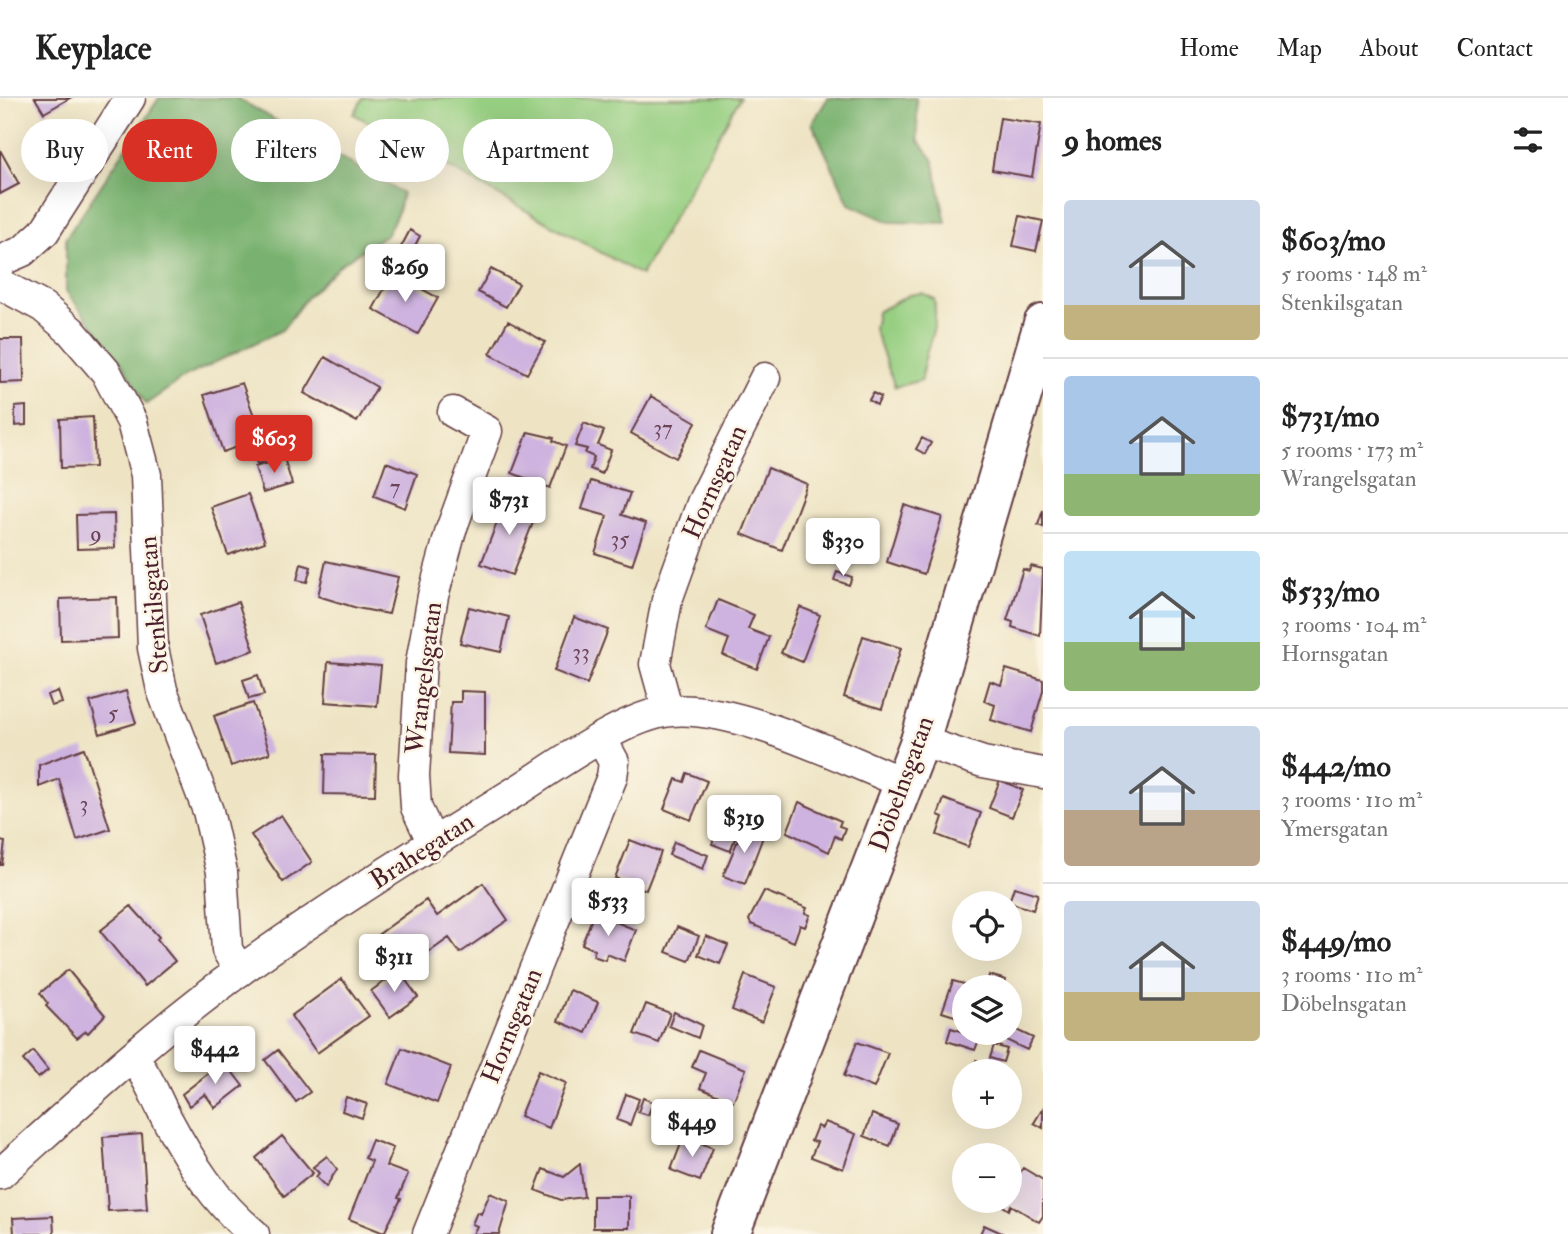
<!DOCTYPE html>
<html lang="en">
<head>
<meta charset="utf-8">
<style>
	body { margin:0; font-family:"IM FELL Double Pica",serif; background:#f6f6f6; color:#222; height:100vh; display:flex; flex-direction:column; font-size:26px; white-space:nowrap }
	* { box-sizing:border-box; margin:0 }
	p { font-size:23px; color:#767676 }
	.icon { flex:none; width:38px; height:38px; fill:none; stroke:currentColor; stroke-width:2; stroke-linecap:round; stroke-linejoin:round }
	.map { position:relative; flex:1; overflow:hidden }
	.panel { display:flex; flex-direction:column; background:#fff; width:525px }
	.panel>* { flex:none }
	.guide { position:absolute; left:21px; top:21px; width:665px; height:63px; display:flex; gap:14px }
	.buttons { position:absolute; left:952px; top:793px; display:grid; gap:14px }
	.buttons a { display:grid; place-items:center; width:70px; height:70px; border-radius:50%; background:#fff; box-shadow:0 7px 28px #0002; font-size:35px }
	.price { position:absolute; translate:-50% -60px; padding:0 16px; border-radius:7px; background:#fff; color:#222; font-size:23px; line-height:46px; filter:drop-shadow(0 2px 4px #0008) }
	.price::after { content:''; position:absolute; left:50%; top:42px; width:21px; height:16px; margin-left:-10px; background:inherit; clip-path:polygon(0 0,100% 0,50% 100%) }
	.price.active { background:#d93025; color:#fff }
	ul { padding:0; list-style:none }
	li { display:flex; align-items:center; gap:21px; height:175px; padding:0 21px }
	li+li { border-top:2px solid #e0e0e0 }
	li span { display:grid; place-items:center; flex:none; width:196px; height:140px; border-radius:7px; color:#555 }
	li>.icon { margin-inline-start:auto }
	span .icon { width:84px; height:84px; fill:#fffc; stroke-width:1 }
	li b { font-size:30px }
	h2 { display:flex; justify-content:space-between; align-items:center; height:84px; padding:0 21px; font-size:30px }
	.tag { padding:0 24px; border-radius:32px; background:#fff; box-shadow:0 7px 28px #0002; font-size:24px; line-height:63px }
	.tag.active { background:#d93025; color:#fff }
	header { display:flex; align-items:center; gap:42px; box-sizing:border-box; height:98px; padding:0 35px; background:#fff; border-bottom:2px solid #e0e0e0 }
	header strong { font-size:33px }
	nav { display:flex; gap:38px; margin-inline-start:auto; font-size:24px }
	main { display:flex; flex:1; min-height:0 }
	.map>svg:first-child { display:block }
	.green { fill:#97cf82; stroke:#707756; stroke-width:2 }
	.forest { fill:#79b270; stroke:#62684e; stroke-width:2 }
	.building { fill:#ceb2df }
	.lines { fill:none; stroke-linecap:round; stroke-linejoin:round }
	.street-casing { stroke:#633d42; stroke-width:33 }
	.secondary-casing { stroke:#633d42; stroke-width:42 }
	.street { stroke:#fff; stroke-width:30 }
	.secondary { stroke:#fff; stroke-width:38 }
	.labels { text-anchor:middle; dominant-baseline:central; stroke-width:5; stroke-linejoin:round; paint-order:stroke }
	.number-label { font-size:23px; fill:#6b4458 }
	.street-label { font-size:26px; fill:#4a1f2b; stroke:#fcf5e5 }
</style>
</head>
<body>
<header>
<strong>Keyplace</strong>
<nav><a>Home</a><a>Map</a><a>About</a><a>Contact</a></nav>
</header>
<main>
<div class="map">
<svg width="1043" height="1136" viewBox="0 0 1043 1136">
	<rect width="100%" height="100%" fill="#fcf5e5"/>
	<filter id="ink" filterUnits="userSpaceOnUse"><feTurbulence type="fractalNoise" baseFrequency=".0143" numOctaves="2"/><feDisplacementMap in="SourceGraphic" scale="14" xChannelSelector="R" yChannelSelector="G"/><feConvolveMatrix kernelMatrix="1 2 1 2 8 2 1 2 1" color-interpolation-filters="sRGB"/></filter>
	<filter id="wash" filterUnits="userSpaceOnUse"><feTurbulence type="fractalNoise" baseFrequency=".00686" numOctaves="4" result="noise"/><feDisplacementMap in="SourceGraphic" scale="28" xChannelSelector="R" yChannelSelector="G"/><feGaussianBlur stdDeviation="1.57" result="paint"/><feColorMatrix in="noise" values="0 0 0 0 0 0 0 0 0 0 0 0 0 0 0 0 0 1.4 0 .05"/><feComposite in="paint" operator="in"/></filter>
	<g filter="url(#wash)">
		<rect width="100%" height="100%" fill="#eee4c4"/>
		<!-- green -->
		<path class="green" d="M 363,0 L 740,0 L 641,177 L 354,16 Z
			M 922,195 L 934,201 C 940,236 922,250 922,282 L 895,289 L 874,231 L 877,214 L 909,197 Z"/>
		<!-- forest -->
		<path class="forest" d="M 159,0 L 237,0 L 402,95 L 398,114 L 387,136 L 341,166 L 307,199 L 282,232 L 187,278 L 146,306 L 121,264 L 66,193 L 66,140 Z
			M 828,0 L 916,0 L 918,42 L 933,61 L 946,125 L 889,124 L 849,106 L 812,25 Z"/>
		<g id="blocks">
			<!-- building -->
			<path class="building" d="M 35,0 L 70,0 L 44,15 Z
				M 1000,20 L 1041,26 L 1032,79 L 992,72 Z
				M 0,52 L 19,86 L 0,96 Z
				M 1020,118 L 1043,123 L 1036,153 L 1013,148 Z
				M 410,132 L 420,138 L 410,157 L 400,151 Z
				M 491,171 L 519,186 L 506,209 L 478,194 Z
				M 393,175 L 438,200 L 418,236 L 373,211 Z
				M 508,223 L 545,244 L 527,276 L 490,256 Z
				M 0,241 L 23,241 L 24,284 L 0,285 Z
				M 325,259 L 377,289 L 357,324 L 304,295 Z
				M 242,285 L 262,340 L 223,354 L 204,297 Z
				M 873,295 L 881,299 L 877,307 L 869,302 Z
				M 651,298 L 696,324 L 676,360 L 631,335 Z
				M 26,308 L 26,327 L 15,328 L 15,309 Z
				M 93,319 L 95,369 L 61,370 L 60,321 Z
				M 584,325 L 604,333 L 598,347 L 611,352 L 602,376 L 590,371 L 594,359 L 585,355 L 587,351 L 575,348 Z
				M 528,334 L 554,340 L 553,343 L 566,348 L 550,390 L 512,375 Z
				M 922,340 L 931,345 L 925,356 L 916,351 Z
				M 274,348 L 278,359 L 257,366 L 253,356 Z
				M 284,360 L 292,386 L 263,395 L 255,369 Z
				M 386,364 L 417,376 L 405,410 L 374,398 Z
				M 768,370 L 807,386 L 782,452 L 742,436 Z
				M 591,383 L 630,395 L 622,417 L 646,425 L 632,467 L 595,455 L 607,418 L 582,411 Z
				M 248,396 L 265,444 L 228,457 L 211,409 Z
				M 506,401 L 538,412 L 512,477 L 481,466 Z
				M 904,407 L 942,419 L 924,476 L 887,464 Z
				M 1043,412 L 1043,429 L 1038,427 Z
				M 114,416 L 115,450 L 77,451 L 76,417 Z
				M 326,463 L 398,479 L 389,516 L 357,510 L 318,498 Z
				M 301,466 L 311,469 L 307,484 L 297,482 Z
				M 1031,468 L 1043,471 L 1040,538 L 1012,529 L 1013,524 L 1007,522 L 1023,471 L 1029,473 Z
				M 837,474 L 852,479 L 849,487 L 834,482 Z
				M 117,499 L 118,540 L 61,542 L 60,501 Z
				M 718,502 L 754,517 L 748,531 L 769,539 L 757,571 L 723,557 L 729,541 L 706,532 Z
				M 238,504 L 254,552 L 216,565 L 200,517 Z
				M 469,509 L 509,519 L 501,554 L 460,545 Z
				M 800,509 L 820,517 L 802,564 L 781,555 Z
				M 574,519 L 608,532 L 587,586 L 554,573 Z
				M 863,538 L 901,550 L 882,611 L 844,599 Z
				M 328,564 L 381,568 L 377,608 L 325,604 Z
				M 1006,571 L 1043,582 L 1043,593 L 1031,634 L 991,622 L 995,607 L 984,603 L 990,583 L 1001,587 Z
				M 258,577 L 264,597 L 249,601 L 243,582 Z
				M 58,593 L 62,605 L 51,608 L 47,597 Z
				M 126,593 L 136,625 L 100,636 L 90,604 Z
				M 461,593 L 485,594 L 485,657 L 448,655 L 451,604 L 461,604 Z
				M 253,605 L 270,655 L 231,668 L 214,618 Z
				M 84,650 L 110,731 L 77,742 L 59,681 L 39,689 L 39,667 Z
				M 325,656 L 376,657 L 375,697 L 324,696 Z
				M 687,675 L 707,683 L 691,722 L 664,711 L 676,681 L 684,684 Z
				M 1000,682 L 1023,692 L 1012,719 L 989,710 Z
				M 944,701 L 981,715 L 968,749 L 937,737 L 943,719 L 938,717 Z
				M 799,704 L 841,723 L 839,728 L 845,730 L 841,741 L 835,738 L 829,754 L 787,734 Z
				M 281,717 L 312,764 L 283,784 L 251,737 Z
				M 723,718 L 741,725 L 730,753 L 712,746 Z
				M 744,727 L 764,736 L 745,786 L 723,778 Z
				M 630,742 L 661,754 L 646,792 L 615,780 Z
				M 0,743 L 5,744 L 2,767 L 0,767 Z
				M 674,744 L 708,757 L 703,771 L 669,757 Z
				M 483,785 L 508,822 L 460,855 L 449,840 L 404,872 L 379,836 L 426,802 L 437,818 Z
				M 1014,789 L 1038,796 L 1033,812 L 1009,804 Z
				M 764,793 L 807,810 L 805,815 L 810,817 L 805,829 L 800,827 L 794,844 L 751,826 L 749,822 Z
				M 131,808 L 159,839 L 157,841 L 175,863 L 145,888 L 100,833 Z
				M 594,815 L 636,832 L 624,863 L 607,856 L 605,862 L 593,858 L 595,852 L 582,846 Z
				M 677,829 L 699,838 L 689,863 L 666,854 Z
				M 706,838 L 728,847 L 720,866 L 698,857 Z
				M 68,872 L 105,917 L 88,935 L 86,933 L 77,940 L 46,908 L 48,906 L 40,895 Z
				M 399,873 L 418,899 L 390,919 L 371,893 Z
				M 745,877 L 776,889 L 762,924 L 732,912 Z
				M 989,877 L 1006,882 L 1004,889 L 987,887 Z
				M 342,881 L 369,918 L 317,955 L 291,918 Z
				M 953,883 L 971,888 L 964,889 L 964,921 L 942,914 Z
				M 570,892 L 598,904 L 586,935 L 558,923 Z
				M 646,906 L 670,915 L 659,945 L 634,936 Z
				M 674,914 L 702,927 L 698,940 L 669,928 Z
				M 1010,929 L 1033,940 L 1027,952 L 1004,941 L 1010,934 Z
				M 951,930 L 980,939 L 975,952 L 947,943 Z
				M 857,944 L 888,955 L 874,990 L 844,978 Z
				M 994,947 L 1007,951 L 1003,964 L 990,960 Z
				M 402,950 L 451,969 L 437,1005 L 388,986 Z
				M 278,952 L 310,994 L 296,1004 L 265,962 Z
				M 699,952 L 746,971 L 733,1004 L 700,990 L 706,975 L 692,969 Z
				M 33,953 L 48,972 L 38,980 L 23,962 Z
				M 976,962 L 981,964 L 978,973 L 973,973 Z
				M 224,963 L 243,988 L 215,1010 L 205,996 L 189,1008 L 182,996 Z
				M 538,973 L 566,985 L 549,1030 L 520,1018 Z
				M 626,996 L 639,1001 L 630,1027 L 617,1022 Z
				M 346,999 L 367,1006 L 362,1020 L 342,1013 Z
				M 643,1000 L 653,1004 L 648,1017 L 638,1014 Z
				M 662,1004 L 694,1016 L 687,1033 L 656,1020 Z
				M 1043,1010 L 1043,1030 L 1034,1025 Z
				M 872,1016 L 898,1026 L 890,1048 L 864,1038 Z
				M 825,1024 L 856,1036 L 843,1071 L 811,1059 L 817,1044 L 811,1043 L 817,1028 L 822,1030 Z
				M 142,1036 L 147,1111 L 108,1113 L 103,1039 Z
				M 282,1038 L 313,1075 L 284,1098 L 256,1060 Z
				M 684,1038 L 713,1050 L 700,1083 L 671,1072 Z
				M 372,1042 L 393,1050 L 386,1068 L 408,1076 L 398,1100 L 401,1101 L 384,1135 L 349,1121 L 372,1063 L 365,1060 Z
				M 327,1058 L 337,1071 L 326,1089 L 316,1079 L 319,1075 L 313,1069 Z
				M 580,1066 L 584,1099 L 561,1102 L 535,1092 L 543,1071 L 564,1079 Z
				M 1010,1068 L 1020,1074 L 1023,1070 L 1043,1082 L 1043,1118 L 1039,1124 L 1011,1107 L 1009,1112 L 994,1102 L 1010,1102 Z
				M 490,1095 L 509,1103 L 499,1136 L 473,1136 L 477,1128 L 472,1126 L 477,1114 L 481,1116 Z
				M 593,1098 L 629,1098 L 629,1130 L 593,1130 Z
				M 53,1118 L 54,1136 L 14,1136 L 13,1120 Z
				M 984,1127 L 1004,1136 L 980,1136 Z"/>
		</g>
	</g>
	<g filter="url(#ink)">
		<use href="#blocks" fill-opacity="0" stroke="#633d42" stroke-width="2"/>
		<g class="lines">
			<!-- street casing -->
			<g class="street-casing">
				<path id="street" d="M 0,163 L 23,153 L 44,134 L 130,0
					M 0,186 L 43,209 L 71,233 L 106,274 L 132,324 L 146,377 L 153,550 L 162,592 L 208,713 L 222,774 L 227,852 L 240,873
					M 668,613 L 655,566 L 667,502 L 702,405 L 765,280
					M 920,643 L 983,664 L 1043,675
					M 433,745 L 416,709 L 414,677 L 421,565 L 433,498 L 451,432 L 487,333 L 453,314
					M 133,960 C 149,979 155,999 167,1021 C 190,1064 215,1104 254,1136
					M 0,1076 C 78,1006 156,933 241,872 C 329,809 423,751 515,694 C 555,669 625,617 671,613 C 737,607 841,660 904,685
					M 428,1136 L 612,679 L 614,664 L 602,642"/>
			</g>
			<!-- secondary casing -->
			<g class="secondary-casing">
				<path id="secondary" d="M 730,1136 L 920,643 L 1043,226"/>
			</g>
			<!-- street -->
			<use href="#street" class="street"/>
			<!-- secondary -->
			<use href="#secondary" class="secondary"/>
		</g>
	</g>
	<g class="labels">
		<!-- number labels -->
		<g class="number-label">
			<text x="663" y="329">37</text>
			<text x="395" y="388">7</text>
			<text x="96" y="435">9</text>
			<text x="620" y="440">35</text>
			<text x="581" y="553">33</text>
			<text x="113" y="614">5</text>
			<text x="84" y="705">3</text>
		</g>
		<!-- street labels -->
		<g class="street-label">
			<text transform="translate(715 384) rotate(-66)">Hornsgatan</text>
			<text transform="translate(154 507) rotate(-95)">Stenkilsgatan</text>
			<text transform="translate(424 580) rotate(-83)">Wrangelsgatan</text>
			<text transform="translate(902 686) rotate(-70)">Döbelnsgatan</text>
			<text transform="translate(422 753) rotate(-33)">Brahegatan</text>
			<text transform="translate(512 928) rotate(-68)">Hornsgatan</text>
		</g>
	</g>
</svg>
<div class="buttons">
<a><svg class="icon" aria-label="locate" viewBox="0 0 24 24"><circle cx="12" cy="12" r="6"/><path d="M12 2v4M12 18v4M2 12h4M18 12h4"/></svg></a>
<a><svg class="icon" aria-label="layers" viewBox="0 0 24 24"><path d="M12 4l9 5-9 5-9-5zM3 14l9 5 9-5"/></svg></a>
<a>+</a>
<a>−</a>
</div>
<b class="price" style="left:405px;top:206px">$269</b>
<b class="price active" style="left:274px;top:377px">$603</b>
<b class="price" style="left:509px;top:439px">$731</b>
<b class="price" style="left:843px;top:480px">$330</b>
<b class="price" style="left:744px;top:757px">$319</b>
<b class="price" style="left:608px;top:840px">$533</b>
<b class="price" style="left:394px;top:896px">$311</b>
<b class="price" style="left:215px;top:988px">$442</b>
<b class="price" style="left:692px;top:1061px">$449</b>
<div class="guide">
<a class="tag">Buy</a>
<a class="tag active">Rent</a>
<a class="tag">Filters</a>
<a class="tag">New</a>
<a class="tag">Apartment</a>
</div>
</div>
<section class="panel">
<h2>9 homes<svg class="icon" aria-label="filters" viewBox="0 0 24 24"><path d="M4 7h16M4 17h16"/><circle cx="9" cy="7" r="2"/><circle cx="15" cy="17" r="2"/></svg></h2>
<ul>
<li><span style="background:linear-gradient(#c9d6e8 75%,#c2b280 0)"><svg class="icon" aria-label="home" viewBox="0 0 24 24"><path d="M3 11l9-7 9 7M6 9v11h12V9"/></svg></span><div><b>$603/mo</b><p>5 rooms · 148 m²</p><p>Stenkilsgatan</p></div></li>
<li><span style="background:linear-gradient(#a9c7e8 70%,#8fb573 0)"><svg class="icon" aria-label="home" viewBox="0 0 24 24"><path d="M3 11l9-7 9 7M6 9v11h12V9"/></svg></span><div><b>$731/mo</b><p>5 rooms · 173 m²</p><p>Wrangelsgatan</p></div></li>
<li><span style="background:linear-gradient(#bfe0f5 65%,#8fb573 0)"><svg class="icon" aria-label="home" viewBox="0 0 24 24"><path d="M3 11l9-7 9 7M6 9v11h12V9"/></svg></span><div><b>$533/mo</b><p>3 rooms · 104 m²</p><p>Hornsgatan</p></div></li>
<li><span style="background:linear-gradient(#c9d6e8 60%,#b9a48a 0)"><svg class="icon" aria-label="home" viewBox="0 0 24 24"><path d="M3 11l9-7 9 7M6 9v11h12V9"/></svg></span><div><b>$442/mo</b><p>3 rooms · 110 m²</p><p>Ymersgatan</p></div></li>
<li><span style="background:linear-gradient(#c9d6e8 65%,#c2b280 0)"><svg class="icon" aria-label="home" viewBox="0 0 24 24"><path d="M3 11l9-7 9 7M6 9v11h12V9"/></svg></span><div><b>$449/mo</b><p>3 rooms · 110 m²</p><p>Döbelnsgatan</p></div></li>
</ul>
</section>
</main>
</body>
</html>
